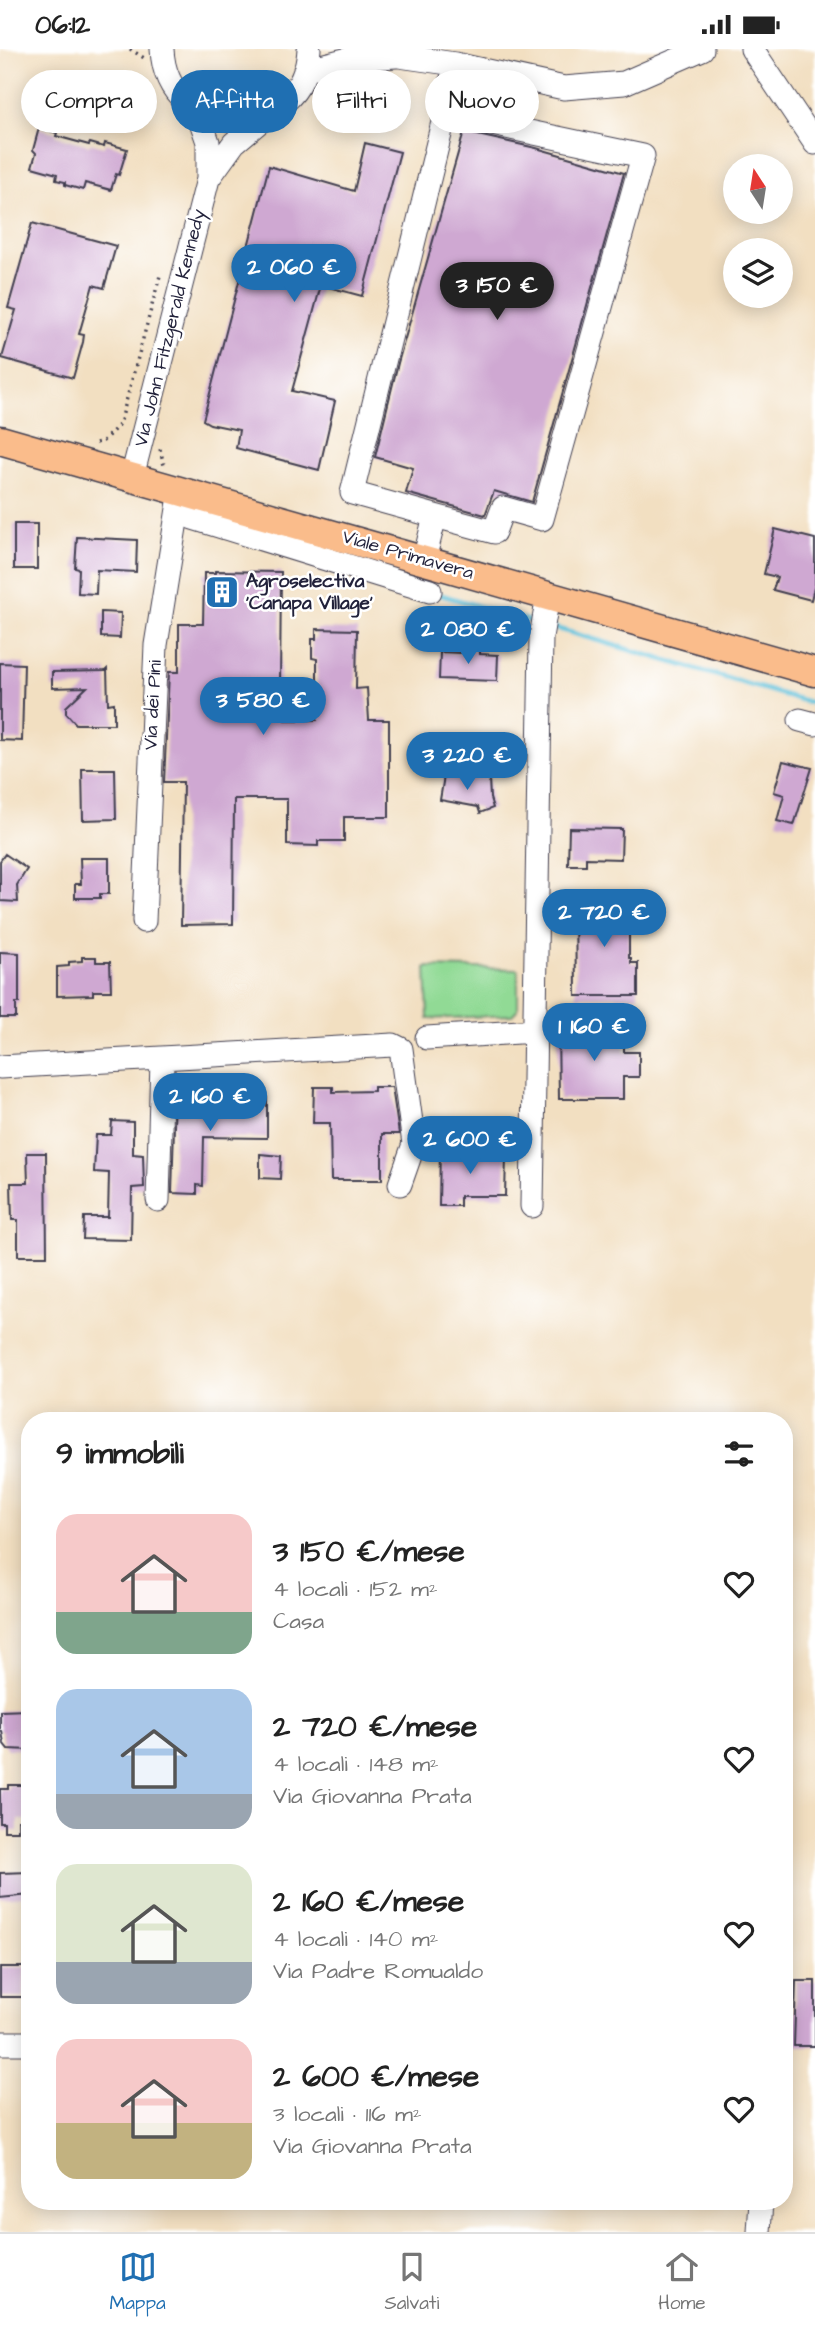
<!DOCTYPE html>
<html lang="it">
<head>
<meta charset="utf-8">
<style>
	body { margin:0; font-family:"Architects Daughter",sans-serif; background:#f2f2f2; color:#222; height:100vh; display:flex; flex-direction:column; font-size:26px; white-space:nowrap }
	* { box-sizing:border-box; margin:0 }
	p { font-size:23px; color:#767676 }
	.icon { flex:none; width:38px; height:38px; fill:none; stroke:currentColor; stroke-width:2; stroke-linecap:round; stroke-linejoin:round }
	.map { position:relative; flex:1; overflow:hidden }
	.panel { position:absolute; left:21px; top:1363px; width:772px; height:798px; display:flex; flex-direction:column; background:#fff; border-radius:28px; box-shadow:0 4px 18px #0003 }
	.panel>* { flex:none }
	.hud { position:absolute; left:21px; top:21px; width:774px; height:63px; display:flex; gap:14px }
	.needle { width:46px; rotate:348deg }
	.buttons { position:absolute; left:723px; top:105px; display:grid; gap:14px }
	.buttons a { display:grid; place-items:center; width:70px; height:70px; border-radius:50%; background:#fff; box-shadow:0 4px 18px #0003; font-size:35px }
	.price { position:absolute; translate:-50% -60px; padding:0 16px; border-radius:24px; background:#1f6fb2; color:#fff; font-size:23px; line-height:46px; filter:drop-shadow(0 2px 4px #0008) }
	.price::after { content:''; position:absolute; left:50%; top:42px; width:21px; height:16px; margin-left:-10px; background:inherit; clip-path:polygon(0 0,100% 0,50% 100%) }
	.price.active { background:#222; color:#fff }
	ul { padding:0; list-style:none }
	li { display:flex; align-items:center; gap:21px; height:175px; padding:0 35px }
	li span { display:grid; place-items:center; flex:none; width:196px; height:140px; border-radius:21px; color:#555 }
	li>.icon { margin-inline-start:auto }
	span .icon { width:84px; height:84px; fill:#fffc; stroke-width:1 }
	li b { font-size:30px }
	h2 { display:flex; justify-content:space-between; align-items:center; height:84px; padding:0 35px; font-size:30px }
	.tag { padding:0 24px; border-radius:32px; background:#fff; box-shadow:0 4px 18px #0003; font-size:24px; line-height:63px }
	.tag.active { background:#1f6fb2; color:#fff }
	.status { display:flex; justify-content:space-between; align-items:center; height:49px; padding:0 35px; background:#fff; direction:ltr }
	.status svg { height:19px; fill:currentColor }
	.dock { display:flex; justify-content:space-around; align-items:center; height:98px; border-top:2px solid #e0e0e0; background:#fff; font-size:19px; color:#767676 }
	.dock a { display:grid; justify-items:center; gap:4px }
	.dock .active { color:#1f6fb2 }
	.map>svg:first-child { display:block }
	.green { fill:#91da95; stroke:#5a7e68; stroke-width:2 }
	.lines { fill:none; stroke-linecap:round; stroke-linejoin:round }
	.stream { stroke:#5bc0d9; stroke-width:5 }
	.building { fill:#cfa8d2 }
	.minor-casing { stroke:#413e4f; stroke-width:25 }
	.major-casing { stroke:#413e4f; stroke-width:31 }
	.path { stroke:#413e4f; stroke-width:3.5; stroke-dasharray:2 5; stroke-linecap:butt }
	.minor { stroke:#fff; stroke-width:23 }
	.major { stroke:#fabc8b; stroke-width:28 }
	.labels { text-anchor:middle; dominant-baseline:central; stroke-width:5; stroke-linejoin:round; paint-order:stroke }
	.street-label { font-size:19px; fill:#22223b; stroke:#fff }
	.poi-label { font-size:19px; font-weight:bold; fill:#22223b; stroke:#fff; text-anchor:start }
</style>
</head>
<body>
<div class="status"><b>06:12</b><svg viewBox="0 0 49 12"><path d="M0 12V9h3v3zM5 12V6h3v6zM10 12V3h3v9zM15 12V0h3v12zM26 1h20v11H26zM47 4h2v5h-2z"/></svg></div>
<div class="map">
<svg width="815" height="2183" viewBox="0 0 815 2183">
	<rect width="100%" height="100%" fill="#fff"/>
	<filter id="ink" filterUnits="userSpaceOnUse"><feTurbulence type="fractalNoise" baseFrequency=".0143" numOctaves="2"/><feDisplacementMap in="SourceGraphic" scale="14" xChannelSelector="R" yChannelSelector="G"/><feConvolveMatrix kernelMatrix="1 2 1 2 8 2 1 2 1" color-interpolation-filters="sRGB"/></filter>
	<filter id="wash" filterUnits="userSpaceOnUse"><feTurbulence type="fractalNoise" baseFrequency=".00686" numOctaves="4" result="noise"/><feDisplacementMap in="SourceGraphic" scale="28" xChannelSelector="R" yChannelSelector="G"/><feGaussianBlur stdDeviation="1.57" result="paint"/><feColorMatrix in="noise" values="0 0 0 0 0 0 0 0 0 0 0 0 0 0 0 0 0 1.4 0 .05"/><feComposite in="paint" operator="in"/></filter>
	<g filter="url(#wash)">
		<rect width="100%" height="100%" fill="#f2dfc1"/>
		<!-- green -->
		<path class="green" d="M 426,918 L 518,920 L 518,960 L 512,966 L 428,970 Z"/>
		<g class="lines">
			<!-- stream -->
			<path class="stream" d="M 438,545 L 539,575
				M 548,577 L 815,655"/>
		</g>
		<g id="blocks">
			<!-- building -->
			<path class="building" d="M 39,79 L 57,84 L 56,87 L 89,96 L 90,94 L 104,98 L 105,94 L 127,100 L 119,126 L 116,125 L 111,141 L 85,134 L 83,141 L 65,136 L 65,133 L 56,131 L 57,125 L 32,118 L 36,104 L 33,101 Z
				M 464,83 L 536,99 L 624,124 L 532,453 L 494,442 L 485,466 L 406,444 L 413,419 L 375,408 L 398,314 Z
				M 365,94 L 400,103 L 362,247 L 321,236 L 292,342 L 335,352 L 319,421 L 236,399 L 239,381 L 210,375 L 203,371 L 269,117 L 354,142 Z
				M 32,174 L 116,197 L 104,239 L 93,236 L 79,285 L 84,286 L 83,293 L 73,329 L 2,309 L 16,261 L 8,259 Z
				M 14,475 L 37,475 L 37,520 L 14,520 Z
				M 775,480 L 815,490 L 815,535 L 811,551 L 773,541 L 777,528 L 764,525 Z
				M 77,488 L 137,491 L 136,523 L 97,521 L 96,545 L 78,544 L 79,520 L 75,519 Z
				M 215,522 L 281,523 L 280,639 L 285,639 L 285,671 L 317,671 L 317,610 L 312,609 L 312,590 L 316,590 L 316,580 L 357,581 L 356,640 L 367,639 L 369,671 L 389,671 L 389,768 L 344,768 L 344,792 L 318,792 L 318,797 L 287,796 L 287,750 L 234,750 L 233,875 L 181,876 L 183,733 L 164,733 L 169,623 L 179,623 L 179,575 L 203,575 L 204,524 L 215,524 Z
				M 101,563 L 121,564 L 120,589 L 101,588 Z
				M 460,600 L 480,601 L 480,605 L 498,606 L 497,632 L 439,630 L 440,603 L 460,604 Z
				M 0,614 L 24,615 L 22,692 L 0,691 Z
				M 107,620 L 108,655 L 114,654 L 114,675 L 76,675 L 66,664 L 66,658 L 87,638 L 52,639 L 52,623 L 105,622 Z
				M 783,712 L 812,719 L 794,776 L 777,772 L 784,746 L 774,743 Z
				M 82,720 L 115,720 L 116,770 L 83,771 Z
				M 444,727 L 489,729 L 490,749 L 493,759 L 480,764 L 478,758 L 440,751 Z
				M 569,779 L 622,780 L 621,810 L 586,809 L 586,816 L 568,816 Z
				M 5,805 L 27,820 L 17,836 L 18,853 L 0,852 L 0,812 Z
				M 80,809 L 109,809 L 109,845 L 100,845 L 100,849 L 75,849 L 75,835 L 81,835 Z
				M 609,849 L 629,849 L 629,909 L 631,909 L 631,914 L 638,914 L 638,947 L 576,947 L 575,850 L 609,851 Z
				M 0,903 L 19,904 L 19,954 L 16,954 L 16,969 L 0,969 Z
				M 82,908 L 96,908 L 96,913 L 110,913 L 111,942 L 93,942 L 93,946 L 57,947 L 57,918 L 69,917 L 69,913 L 82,912 Z
				M 558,978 L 624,978 L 624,1003 L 639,1003 L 639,1028 L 623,1028 L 623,1050 L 559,1050 Z
				M 314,1038 L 333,1038 L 333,1043 L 374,1042 L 374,1038 L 392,1038 L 399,1085 L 382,1085 L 382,1131 L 331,1131 L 330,1074 L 313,1074 Z
				M 175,1045 L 197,1046 L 197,1055 L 229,1055 L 229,1048 L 267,1049 L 267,1089 L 204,1088 L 203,1137 L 197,1136 L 197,1145 L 172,1144 Z
				M 112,1072 L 133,1073 L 133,1105 L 143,1106 L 144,1138 L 132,1139 L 131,1191 L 83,1190 L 84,1168 L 108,1168 L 109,1124 L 94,1123 L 96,1086 L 111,1086 Z
				M 440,1100 L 461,1100 L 461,1105 L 506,1106 L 505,1147 L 460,1147 L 460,1157 L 439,1157 Z
				M 27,1104 L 46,1104 L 47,1207 L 18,1207 L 18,1171 L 12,1171 L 11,1134 L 28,1134 Z
				M 260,1105 L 281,1107 L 280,1130 L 260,1129 Z
				M 28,1661 L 30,1701 L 8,1700 L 4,1695 L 2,1682 L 0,1682 L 0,1662 Z
				M 8,1736 L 30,1736 L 30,1771 L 18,1771 L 18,1782 L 4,1782 L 4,1774 L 0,1774 L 0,1740 L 8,1740 Z
				M 30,1823 L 30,1846 L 0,1849 L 0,1824 Z
				M 0,1918 L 25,1918 L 24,1948 L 0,1948 Z
				M 796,1932 L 815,1932 L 815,1997 L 794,1997 Z"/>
		</g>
	</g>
	<g filter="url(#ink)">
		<use href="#blocks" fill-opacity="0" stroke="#413e4f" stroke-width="2"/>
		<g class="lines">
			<!-- minor casing -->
			<g class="minor-casing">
				<path id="minor" d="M 162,0 C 166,94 304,94 309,0
					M 380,0 L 399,7 L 455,15 L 564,39 L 624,34 L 702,0
					M 752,0 L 815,94
					M 305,21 L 349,10 L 396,7
					M 208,130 L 234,94 L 265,68
					M 132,428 L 208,130 L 208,93 L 197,61
					M 435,467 L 494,483 L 503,459 L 542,470 L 643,107 L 445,65
					M 193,469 L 430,542
					M 424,511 L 435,467 L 352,444 L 445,65 L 455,15
					M 800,671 L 815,675
					M 144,872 L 156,596 L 181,441
					M 427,989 L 535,982
					M 0,1018 L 393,996 L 401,1000 L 414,1095 L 400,1135
					M 158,1151 L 162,1011
					M 532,1157 L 541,588 L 548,547
					M 0,1994 L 30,1994
					M 759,2183 L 761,2152"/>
			</g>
			<!-- major casing -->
			<g class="major-casing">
				<path id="major" d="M 0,391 L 815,623"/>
			</g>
			<!-- path -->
			<path class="path" d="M 130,0 L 144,9
				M 96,394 L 103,392 L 120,375 L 161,223
				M 160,400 L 164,416
				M 430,561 L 437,568 L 522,591"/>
			<!-- minor -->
			<use href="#minor" class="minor"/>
			<!-- major -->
			<use href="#major" class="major"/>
		</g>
	</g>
	<!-- icons -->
	<defs>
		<g id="building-square" transform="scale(1.75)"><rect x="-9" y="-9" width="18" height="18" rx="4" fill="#1f6fb2" stroke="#fff"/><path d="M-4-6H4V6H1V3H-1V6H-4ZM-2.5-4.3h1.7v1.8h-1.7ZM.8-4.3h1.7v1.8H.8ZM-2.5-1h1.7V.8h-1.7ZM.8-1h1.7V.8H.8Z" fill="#fff"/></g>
	</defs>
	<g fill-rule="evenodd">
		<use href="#building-square" x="222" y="543"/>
	</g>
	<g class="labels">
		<!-- street labels -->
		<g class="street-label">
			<text transform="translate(170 279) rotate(-76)">Via John Fitzgerald Kennedy</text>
			<text transform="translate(408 506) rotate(16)">Viale Primavera</text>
			<text transform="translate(153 656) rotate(-87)">Via dei Pini</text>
		</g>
		<!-- poi labels -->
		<g class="poi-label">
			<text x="246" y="532">Agroselectiva<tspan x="246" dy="22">'Canapa Village'</tspan></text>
		</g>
	</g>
</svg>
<div class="buttons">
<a><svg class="needle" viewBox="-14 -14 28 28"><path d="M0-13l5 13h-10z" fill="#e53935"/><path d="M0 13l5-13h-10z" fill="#767676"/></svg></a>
<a><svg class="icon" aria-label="layers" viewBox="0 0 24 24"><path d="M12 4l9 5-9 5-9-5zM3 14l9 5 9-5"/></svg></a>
</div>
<b class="price" style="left:294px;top:255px">2 060 €</b>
<b class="price active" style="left:497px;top:273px">3 150 €</b>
<b class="price" style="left:468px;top:617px">2 080 €</b>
<b class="price" style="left:263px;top:688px">3 580 €</b>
<b class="price" style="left:467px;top:743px">3 220 €</b>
<b class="price" style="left:604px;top:900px">2 720 €</b>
<b class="price" style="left:594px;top:1014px">1 160 €</b>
<b class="price" style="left:210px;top:1084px">2 160 €</b>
<b class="price" style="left:470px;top:1127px">2 600 €</b>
<div class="hud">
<a class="tag">Compra</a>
<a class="tag active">Affitta</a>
<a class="tag">Filtri</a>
<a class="tag">Nuovo</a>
</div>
<section class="panel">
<h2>9 immobili<svg class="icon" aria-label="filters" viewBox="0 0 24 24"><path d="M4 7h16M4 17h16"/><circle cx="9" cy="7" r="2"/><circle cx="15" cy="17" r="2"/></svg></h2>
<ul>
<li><span style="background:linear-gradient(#f6c9c9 70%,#7fa58c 0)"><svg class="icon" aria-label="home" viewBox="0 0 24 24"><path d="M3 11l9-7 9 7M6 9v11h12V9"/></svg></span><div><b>3 150 €/mese</b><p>4 locali · 152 m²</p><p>Casa</p></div><svg class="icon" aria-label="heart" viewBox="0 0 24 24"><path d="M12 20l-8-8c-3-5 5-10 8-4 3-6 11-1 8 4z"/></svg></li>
<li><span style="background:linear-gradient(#a9c7e8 75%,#9aa5b1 0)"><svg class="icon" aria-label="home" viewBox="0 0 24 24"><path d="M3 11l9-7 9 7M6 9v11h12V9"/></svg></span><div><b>2 720 €/mese</b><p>4 locali · 148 m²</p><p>Via Giovanna Prata</p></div><svg class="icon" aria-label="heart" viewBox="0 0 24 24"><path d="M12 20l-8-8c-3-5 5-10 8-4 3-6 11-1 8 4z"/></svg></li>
<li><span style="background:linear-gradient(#dfe7d0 70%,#9aa5b1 0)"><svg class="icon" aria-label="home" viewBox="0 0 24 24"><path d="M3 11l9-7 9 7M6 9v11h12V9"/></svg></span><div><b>2 160 €/mese</b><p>4 locali · 140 m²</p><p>Via Padre Romualdo</p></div><svg class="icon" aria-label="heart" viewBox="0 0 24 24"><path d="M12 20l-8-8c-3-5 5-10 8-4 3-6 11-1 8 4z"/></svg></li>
<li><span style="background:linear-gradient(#f6c9c9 60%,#c2b280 0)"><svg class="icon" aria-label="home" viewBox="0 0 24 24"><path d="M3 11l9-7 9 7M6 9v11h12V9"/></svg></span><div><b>2 600 €/mese</b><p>3 locali · 116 m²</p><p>Via Giovanna Prata</p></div><svg class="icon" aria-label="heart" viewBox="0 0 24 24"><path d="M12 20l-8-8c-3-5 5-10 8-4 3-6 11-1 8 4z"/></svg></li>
</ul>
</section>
</div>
<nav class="dock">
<a class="active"><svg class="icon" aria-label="map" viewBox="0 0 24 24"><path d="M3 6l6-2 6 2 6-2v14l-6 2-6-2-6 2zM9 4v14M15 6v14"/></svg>Mappa</a>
<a><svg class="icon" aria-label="saved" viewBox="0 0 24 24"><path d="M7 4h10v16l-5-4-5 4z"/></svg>Salvati</a>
<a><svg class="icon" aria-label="home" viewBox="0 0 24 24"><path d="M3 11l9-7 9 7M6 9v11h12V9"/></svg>Home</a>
</nav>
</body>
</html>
